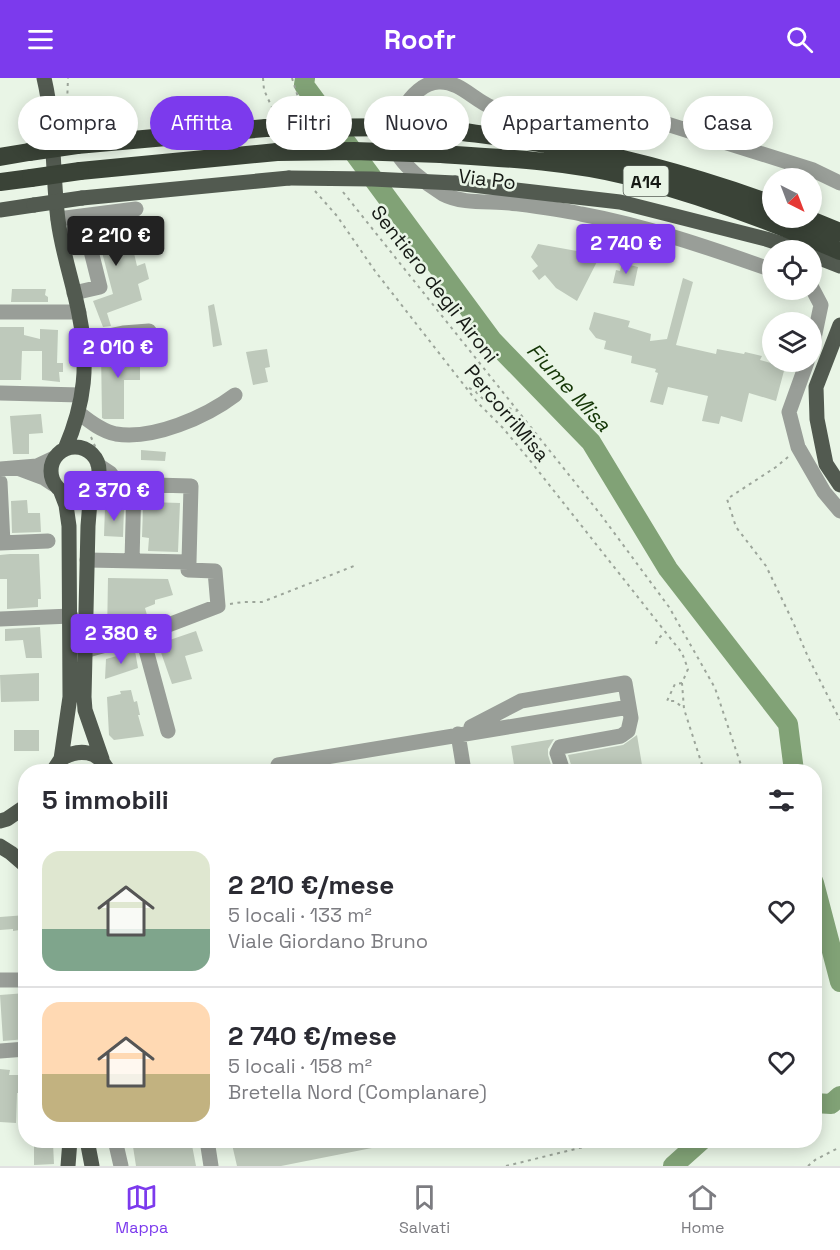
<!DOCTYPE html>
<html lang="it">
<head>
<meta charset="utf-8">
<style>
	body { margin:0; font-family:"Space Grotesk",sans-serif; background:#f7f7f7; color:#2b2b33; height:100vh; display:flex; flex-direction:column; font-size:22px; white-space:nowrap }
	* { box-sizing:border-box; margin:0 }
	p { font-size:20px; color:#7c7c81 }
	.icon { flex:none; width:33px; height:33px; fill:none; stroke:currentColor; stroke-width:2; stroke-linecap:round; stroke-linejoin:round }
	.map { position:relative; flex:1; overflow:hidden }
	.sheet { position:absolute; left:18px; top:686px; width:804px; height:384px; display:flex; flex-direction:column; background:#fff; border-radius:24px; box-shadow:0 3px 15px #0003 }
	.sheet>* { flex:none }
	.top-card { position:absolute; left:18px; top:18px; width:804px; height:54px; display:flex; gap:12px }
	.needle { width:39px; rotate:138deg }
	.fabs { position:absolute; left:762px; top:90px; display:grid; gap:12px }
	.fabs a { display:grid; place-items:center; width:60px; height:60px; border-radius:50%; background:#fff; box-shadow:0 3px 15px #0003; font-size:30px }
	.price { position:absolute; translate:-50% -51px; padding:0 14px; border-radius:6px; background:#7c3aed; color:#fff; font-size:20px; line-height:39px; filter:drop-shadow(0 2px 3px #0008) }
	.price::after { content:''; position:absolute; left:50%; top:36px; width:18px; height:14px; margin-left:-9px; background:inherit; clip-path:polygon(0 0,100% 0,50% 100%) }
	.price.current { background:#222; color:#fff }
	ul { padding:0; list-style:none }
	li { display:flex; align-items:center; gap:18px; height:150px; padding:0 24px }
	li+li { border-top:2px solid #e1e1e2 }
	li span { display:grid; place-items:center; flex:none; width:168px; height:120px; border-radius:18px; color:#555 }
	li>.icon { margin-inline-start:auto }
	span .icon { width:72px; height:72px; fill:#fffc; stroke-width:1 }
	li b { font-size:26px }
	h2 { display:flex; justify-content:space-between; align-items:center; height:72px; padding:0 24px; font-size:26px }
	.pill { padding:0 21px; border-radius:27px; background:#fff; box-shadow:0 3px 15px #0003; font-size:21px; line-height:54px }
	.pill.current { background:#7c3aed; color:#fff }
	header { display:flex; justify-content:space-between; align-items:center; height:78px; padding:0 24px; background:#7c3aed; color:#fff; font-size:27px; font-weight:700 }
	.tabs { display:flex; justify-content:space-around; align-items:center; height:84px; border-top:2px solid #e1e1e2; background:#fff; font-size:16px; color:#7c7c81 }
	.tabs a { display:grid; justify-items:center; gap:3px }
	.tabs .current { color:#7c3aed }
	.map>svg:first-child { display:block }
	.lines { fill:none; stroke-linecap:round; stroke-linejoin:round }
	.river { stroke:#81a276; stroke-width:20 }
	.building { fill:#bec9bb }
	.path { stroke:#9ca59a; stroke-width:2; stroke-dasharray:3 4.5; stroke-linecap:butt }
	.minor { stroke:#999e98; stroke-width:15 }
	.major { stroke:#525a50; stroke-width:15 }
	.highway { stroke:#3a4337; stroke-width:18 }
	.major-bridge { stroke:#525a50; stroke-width:15 }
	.highway-bridge { stroke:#3a4337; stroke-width:18 }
	.labels { text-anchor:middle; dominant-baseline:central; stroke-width:5; stroke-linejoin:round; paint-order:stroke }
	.shield { fill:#e9f5e6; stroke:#555c54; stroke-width:1.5 }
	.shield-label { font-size:18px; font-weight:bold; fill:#161a15 }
	.street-label { font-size:20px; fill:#161a15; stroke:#e9f5e6 }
	.water-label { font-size:21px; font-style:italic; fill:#133505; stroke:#e9f5e6 }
</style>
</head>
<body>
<header><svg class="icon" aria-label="menu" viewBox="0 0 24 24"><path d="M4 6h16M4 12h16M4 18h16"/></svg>Roofr<svg class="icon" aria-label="search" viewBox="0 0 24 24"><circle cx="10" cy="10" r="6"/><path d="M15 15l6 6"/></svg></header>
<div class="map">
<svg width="840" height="1088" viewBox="0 0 840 1088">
	<rect width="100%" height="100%" fill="#e9f5e6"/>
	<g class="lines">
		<!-- river -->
		<path class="river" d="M 305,0 L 304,7 L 492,262 L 591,364 L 668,491 L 788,646 L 794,693
			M 814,805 L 840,904
			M 814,1025 L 831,1026 L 840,1018
			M 673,1088 L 702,1062"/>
	</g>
	<!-- building -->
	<path class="building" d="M 127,145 L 137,188 L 145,185 L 149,201 L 138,206 L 142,222 L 107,235 L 111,248 L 103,249 L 93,223 L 113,216 L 98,159 L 75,164 L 72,152 L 93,147 Z
		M 597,158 L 608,162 L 577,223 L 556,210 L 545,197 L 539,202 L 532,193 L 538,188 L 531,179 L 538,166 L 588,175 Z
		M 622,185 L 638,189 L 634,208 L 613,205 L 616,192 L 620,193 Z
		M 683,200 L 693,204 L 676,267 L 716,276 L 717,271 L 744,276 L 745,274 L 762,278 L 760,282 L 785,289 L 776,323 L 749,315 L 742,344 L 721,338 L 719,346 L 702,343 L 708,318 L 668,309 L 663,327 L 650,324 L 658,295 L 655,294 L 656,291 L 631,285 L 632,278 L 604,271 L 606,263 L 596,260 L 589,251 L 594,234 L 630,243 L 628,249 L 651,256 L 650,263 L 667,261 Z
		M 12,211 L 46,211 L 45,217 L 48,219 L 48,224 L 11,224 Z
		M 214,226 L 222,267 L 213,269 L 208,228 Z
		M 0,249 L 24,249 L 24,257 L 40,261 L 40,251 L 58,252 L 57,285 L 63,285 L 63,294 L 59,294 L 60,304 L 42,302 L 42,273 L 22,273 L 21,302 L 0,302 Z
		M 129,264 L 140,264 L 140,302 L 124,302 L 124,341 L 104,341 L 102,340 L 101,273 L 129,275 Z
		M 267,271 L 270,289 L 265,290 L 268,304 L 253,307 L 246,274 Z
		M 41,336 L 43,355 L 29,356 L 29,376 L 13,376 L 10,338 Z
		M 141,372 L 166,374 L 165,383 L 141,382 Z
		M 27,422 L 28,435 L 40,435 L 41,454 L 12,455 L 11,423 Z
		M 149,424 L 180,425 L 178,474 L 148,473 L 149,460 L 142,459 L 143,430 L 148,431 Z
		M 105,429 L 124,430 L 123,459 L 104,458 Z
		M 10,476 L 39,476 L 41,521 L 38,521 L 38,529 L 7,531 L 7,501 L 0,501 L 0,477 Z
		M 108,500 L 168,501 L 173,517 L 155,522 L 155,526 L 145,530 L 149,544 L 107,557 Z
		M 40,549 L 42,580 L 26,580 L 23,562 L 5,563 L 5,551 Z
		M 196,553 L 203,573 L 185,578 L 192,601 L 172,606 L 158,566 Z
		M 135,573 L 138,590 L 105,601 L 106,581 Z
		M 39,595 L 39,623 L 1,624 L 0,597 Z
		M 131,612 L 134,624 L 137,623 L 140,637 L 138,637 L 144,658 L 114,662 L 109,657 L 107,619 L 121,616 L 120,613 Z
		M 14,652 L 39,652 L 39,673 L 14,673 Z
		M 637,657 L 643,693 L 573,693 L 568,677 L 623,667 Z
		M 554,661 L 548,671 L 548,677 L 553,693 L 515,693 L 511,668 Z
		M 26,837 L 26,851 L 13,853 L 13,851 L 0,852 L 0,839 Z
		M 26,915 L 26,961 L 3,963 L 0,917 Z
		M 0,991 L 10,992 L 9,997 L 23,997 L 22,1015 L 17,1015 L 16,1045 L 0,1044 Z
		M 132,1062 L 191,1062 L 196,1088 L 136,1088 Z
		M 231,1062 L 392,1062 L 392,1066 L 281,1088 L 237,1088 Z
		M 34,1065 L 53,1065 L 54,1086 L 34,1087 Z"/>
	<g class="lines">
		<!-- path -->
		<path class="path" d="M 263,0 L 264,12 L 275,36
			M 292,0 L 303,35
			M 66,53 L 68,0
			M 315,113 L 337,138 L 375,193 L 478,325 L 503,350 L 528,380 L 682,575 L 688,591 L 682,605 L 684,631 L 704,693
			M 343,114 L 601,437 L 669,529 L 715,610 L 743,693
			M 469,310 L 475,313 L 482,320 L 517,333
			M 91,359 L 98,375
			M 788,379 L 776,389 L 727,421 L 736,449 L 766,488 L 793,544 L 808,579 L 840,642
			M 230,526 L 243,524 L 262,524 L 354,488
			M 656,566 L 657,562 L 665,554
			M 682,605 L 675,606 L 667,623 L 675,623 L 683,630
			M 506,1088 L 612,1062
			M 808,1088 L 815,1082 L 840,1069"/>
		<!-- minor -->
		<path class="minor" d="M 58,141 L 136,131
			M 772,192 C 710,170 646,148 581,136 C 558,131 533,128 510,125 C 488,123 462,126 443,116 C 428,107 399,86 395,69 C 392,56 398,40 404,30 C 411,18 424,4 439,4 C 459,3 474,22 491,29 C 518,39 569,45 598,47 C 612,43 617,32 632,35 L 813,92 L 840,105
			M 812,210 L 821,227 L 812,270
			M 74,215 L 100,209 L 90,169
			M 0,234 L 79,234
			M 84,263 L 123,255 L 149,253
			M 807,284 L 789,334 L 798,369 L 824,414 L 840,433
			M 0,315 L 81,317
			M 79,335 C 90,344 102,353 116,356 C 153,362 206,339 235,317
			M 0,391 L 37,388 L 54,380
			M 20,391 L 44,400 L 53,406
			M 0,404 L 3,465
			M 0,465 L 48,463
			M 87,482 L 189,484 L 191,408 L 118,406 L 110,395 L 98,387
			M 132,483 L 134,406
			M 0,541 L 71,538
			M 142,557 L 168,653
			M 84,573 L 142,557 L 218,528 L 215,493 L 188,492 L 189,484
			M 471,649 L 521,623 L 625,605 L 631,640 L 628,653 L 621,658 L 560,669 L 557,675 L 563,693
			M 458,656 L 464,693
			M 279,693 L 278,687 L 629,629
			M 0,902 L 26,902
			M 0,973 L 26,971
			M 115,1062 L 121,1088
			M 207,1062 L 211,1088"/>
		<!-- major -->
		<path class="major" d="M 44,0 C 55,46 52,95 58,142 C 62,174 73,204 79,236 C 89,285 85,325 65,371
			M 455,105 L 620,124 L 766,161 L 800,172
			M 82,120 L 289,100
			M 0,132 L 34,127
			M 812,177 L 840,188
			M 840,247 L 816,309 L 817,341 L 826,386 L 840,407
			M51 393a24 24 0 1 1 48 0a24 24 0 1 1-48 0Z
			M 91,411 L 88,448 L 84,619 L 85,632 L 102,681
			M 61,681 C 79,670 99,672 108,693
			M 53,693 L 61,681 L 70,619 L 69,448 L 66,427 L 61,414
			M 0,743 L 7,741 L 26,728
			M 0,768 L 11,775 L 26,788
			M 87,1062 L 92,1088
			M 68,1088 L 70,1062"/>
		<!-- highway -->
		<path class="highway" d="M 428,49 C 467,55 507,59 546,66 C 624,78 699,100 772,126
			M 77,67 L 266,50
			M 441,76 C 504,80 567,83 628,98 C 701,117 771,143 840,173
			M 0,79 L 29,74
			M 80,93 L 277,74
			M 0,104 L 31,100
			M 806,140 L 840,154"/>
		<!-- major-bridge -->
		<path class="major-bridge" d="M 289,100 L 372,101 L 455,105
			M 34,127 L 82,120"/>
		<!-- highway-bridge -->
		<path class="highway-bridge" d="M 266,50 L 428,49
			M 29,74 L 77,67
			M 277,74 L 354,73 L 441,76
			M 31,100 L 80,93"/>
	</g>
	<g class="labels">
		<!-- shield labels -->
		<rect class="shield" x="623.5" y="88" width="45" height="30" rx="4.5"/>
		<g class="shield-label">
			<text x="646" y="103">A14</text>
		</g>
		<!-- street labels -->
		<g class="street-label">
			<text transform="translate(487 101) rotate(7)">Via Po</text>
			<text transform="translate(435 206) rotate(52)">Sentiero degli Aironi</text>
			<text transform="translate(507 335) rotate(50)">PercorriMisa</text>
		</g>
		<!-- water labels -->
		<g class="water-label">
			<text transform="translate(569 309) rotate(47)">Fiume Misa</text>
		</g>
	</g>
</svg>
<div class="fabs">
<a><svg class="needle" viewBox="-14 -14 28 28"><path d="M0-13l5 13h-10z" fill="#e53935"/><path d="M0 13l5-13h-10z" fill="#7c7c81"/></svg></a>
<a><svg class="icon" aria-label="locate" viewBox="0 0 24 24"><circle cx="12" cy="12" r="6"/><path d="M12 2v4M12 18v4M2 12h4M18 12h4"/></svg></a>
<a><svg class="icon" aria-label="layers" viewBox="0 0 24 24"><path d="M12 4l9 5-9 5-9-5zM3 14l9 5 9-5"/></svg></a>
</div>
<b class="price current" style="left:116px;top:189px">2 210 €</b>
<b class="price" style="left:626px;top:197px">2 740 €</b>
<b class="price" style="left:118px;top:301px">2 010 €</b>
<b class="price" style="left:114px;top:444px">2 370 €</b>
<b class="price" style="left:121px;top:587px">2 380 €</b>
<div class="top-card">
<a class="pill">Compra</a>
<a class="pill current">Affitta</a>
<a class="pill">Filtri</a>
<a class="pill">Nuovo</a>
<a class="pill">Appartamento</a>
<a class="pill">Casa</a>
</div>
<section class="sheet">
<h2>5 immobili<svg class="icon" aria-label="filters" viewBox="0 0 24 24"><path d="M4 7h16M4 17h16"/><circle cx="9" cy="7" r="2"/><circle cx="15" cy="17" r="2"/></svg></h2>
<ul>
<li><span style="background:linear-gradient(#dfe7d0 65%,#7fa58c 0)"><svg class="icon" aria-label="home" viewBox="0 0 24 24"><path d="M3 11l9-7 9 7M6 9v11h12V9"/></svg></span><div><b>2 210 €/mese</b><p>5 locali · 133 m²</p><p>Viale Giordano Bruno</p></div><svg class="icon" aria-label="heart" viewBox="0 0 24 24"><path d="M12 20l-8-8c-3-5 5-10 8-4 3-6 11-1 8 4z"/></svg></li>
<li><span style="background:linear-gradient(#ffd9b3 60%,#c2b280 0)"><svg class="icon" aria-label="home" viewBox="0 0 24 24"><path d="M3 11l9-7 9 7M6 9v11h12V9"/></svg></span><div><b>2 740 €/mese</b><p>5 locali · 158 m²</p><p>Bretella Nord (Complanare)</p></div><svg class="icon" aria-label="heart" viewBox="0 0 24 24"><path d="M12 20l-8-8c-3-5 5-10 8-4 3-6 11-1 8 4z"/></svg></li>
</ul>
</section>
</div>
<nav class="tabs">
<a class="current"><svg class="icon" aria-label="map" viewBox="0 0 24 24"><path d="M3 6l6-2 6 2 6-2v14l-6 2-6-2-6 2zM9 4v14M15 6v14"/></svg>Mappa</a>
<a><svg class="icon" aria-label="saved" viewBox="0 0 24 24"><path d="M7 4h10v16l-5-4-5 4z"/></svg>Salvati</a>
<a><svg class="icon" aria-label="home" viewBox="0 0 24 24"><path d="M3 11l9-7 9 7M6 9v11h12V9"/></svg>Home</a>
</nav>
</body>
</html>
